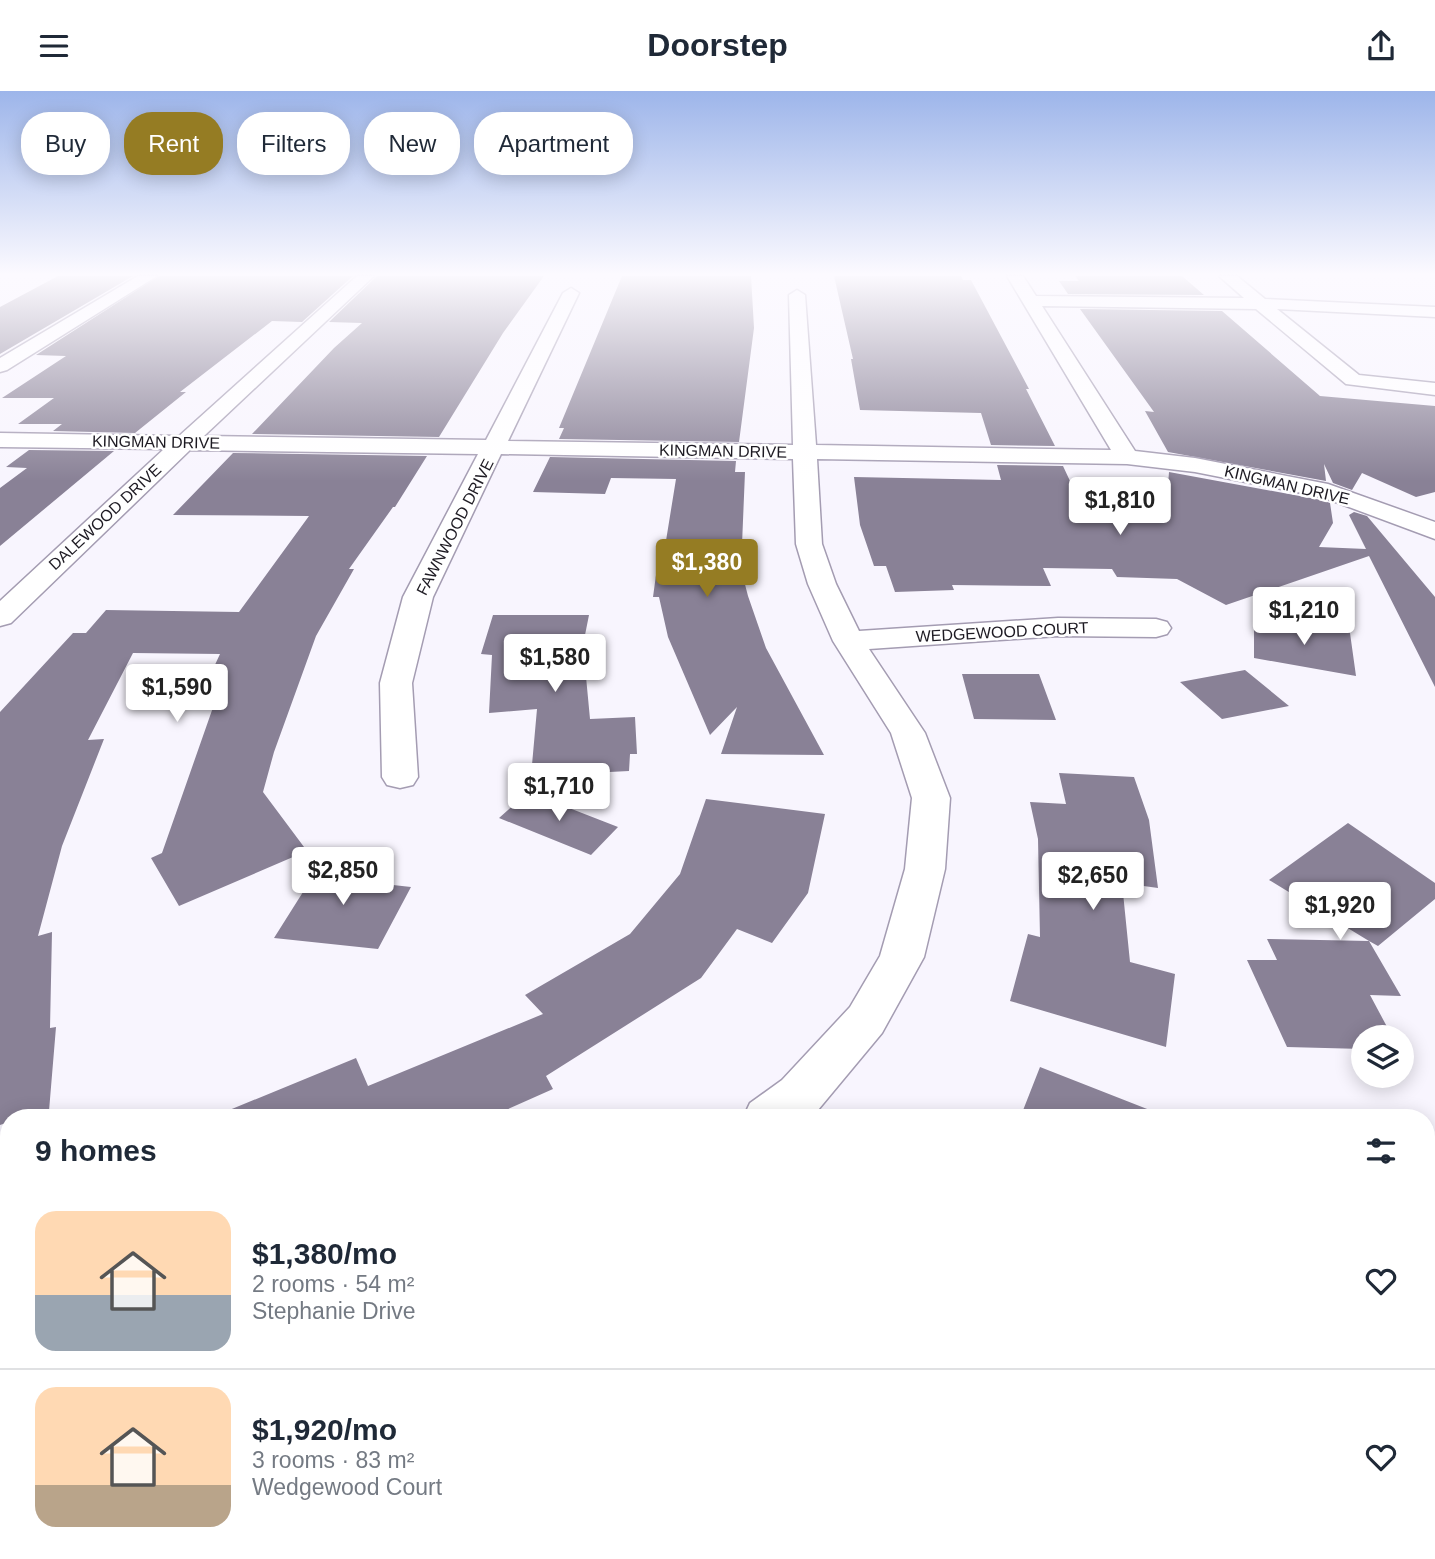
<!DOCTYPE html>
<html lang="en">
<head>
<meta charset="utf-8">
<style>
	body { margin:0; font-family:Arial,sans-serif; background:#f6f6f7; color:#1f2937; height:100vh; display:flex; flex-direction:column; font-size:26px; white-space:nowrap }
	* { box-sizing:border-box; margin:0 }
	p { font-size:23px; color:#747a83 }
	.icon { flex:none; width:38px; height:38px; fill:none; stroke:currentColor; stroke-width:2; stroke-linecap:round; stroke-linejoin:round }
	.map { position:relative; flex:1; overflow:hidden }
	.sheet { position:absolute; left:0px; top:1018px; width:1435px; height:450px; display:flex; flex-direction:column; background:#fff; border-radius:28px 28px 0 0; box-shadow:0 4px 18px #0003 }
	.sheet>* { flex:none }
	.hud { position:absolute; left:21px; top:21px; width:700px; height:63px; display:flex; gap:14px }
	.fabs { position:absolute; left:1351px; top:934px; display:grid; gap:14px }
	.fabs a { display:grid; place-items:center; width:63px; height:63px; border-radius:50%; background:#fff; box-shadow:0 4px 18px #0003; font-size:35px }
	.price { position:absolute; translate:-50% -60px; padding:0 16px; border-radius:7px; background:#fff; color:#222; font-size:23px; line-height:46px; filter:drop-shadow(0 2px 4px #0008) }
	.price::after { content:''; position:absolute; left:50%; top:42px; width:21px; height:16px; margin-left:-10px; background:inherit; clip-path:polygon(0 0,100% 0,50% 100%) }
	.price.on { background:#957c23; color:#fff }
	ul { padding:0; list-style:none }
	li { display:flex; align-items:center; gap:21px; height:175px; padding:0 35px }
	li+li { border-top:2px solid #e0e1e3 }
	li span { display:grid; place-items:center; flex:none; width:196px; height:140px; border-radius:21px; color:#555 }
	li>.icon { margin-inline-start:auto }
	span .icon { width:84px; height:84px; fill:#fffc; stroke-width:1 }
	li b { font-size:30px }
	h2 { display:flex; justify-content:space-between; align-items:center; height:84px; padding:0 35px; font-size:30px }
	.chip { padding:0 24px; border-radius:28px; background:#fff; box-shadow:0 4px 18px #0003; font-size:24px; line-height:63px }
	.chip.on { background:#957c23; color:#fff }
	header { display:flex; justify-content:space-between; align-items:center; height:91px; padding:0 35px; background:#fff; font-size:32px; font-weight:800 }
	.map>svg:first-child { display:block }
	.building { fill:#898196 }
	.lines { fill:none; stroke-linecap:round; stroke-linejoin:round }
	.street-casing { stroke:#a49cb2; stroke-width:3 }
	.street { fill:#fff; fill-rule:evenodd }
	.labels { text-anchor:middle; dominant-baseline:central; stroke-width:5; stroke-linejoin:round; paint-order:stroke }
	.far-street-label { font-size:16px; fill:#1d1a22; stroke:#fff }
</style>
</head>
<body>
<header><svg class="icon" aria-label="menu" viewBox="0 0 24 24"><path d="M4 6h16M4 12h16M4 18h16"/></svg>Doorstep<svg class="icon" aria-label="share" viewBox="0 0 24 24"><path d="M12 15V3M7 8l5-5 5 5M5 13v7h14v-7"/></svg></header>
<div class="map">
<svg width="1435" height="1468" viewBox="0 0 1435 1468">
	<rect width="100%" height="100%" fill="#f8f5fe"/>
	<!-- building -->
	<path class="building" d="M 58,185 L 133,185 L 0,263 L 0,216 Z
		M 159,185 L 353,185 L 302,231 L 272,230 L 180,301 L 186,301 L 135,342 L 53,340 L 62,333 L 18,333 L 54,307 L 2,307 L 66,265 L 36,264 Z
		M 377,185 L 544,185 L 503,242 L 439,346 L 252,343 L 334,257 L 362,232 L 329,231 Z
		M 622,185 L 751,185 L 754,237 L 739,351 L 559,348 L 564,337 L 559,337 Z
		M 834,185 L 961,185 L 963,189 L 971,189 L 1029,298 L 1026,298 L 1055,355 L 991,354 L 981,322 L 860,319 L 851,268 L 853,268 Z
		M 1075,185 L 1182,185 L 1204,204 L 1068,203 L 1059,190 L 1079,190 Z
		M 1080,218 L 1222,220 L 1320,305 L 1435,315 L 1435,401 L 1416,406 L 1362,382 L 1352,399 L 1333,392 L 1324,373 L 1326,390 L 1168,361 L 1145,320 L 1154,321 Z
		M 29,359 L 114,360 L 0,455 L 0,397 L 27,377 L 6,376 Z
		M 233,362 L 427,365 L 395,416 L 393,416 L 349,478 L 354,478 L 316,545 L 274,661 L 263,701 L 307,760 L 179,815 L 151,767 L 162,762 L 217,605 L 200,606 L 220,563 L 133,562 L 88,649 L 104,648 L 62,755 L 38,845 L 52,841 L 50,937 L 56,936 L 49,1020 L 23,1027 L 9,1027 L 9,1031 L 0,1034 L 0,621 L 73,542 L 86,542 L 106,519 L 239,521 L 309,425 L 173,424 Z
		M 550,366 L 736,370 L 735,381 L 745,381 L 741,478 L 748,505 L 766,557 L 824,664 L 721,663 L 737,616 L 710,644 L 668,546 L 659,506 L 653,506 L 659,462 L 664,462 L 676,388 L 611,387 L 605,403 L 533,401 Z
		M 997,374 L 1063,375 L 1070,390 L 1109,391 L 1116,405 L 1167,407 L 1169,381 L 1321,409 L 1330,412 L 1333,432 L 1319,456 L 1366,458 L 1349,424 L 1354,421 L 1367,425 L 1435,506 L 1435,596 L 1369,465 L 1226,514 L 1177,488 L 1117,486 L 1112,478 L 1043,477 L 1051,495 L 952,494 L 954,499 L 895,501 L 886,475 L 874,475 L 860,434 L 854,386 L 1001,389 Z
		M 493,524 L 589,524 L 583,554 L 590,628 L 635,626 L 637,663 L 630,663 L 629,680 L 531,685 L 537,618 L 489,622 L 492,564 L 481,563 Z
		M 1254,527 L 1350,542 L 1356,585 L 1254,567 Z
		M 1245,579 L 1289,615 L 1222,628 L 1180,591 Z
		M 962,583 L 1039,583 L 1056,629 L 974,628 Z
		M 1059,682 L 1134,686 L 1149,729 L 1158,797 L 1122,792 L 1130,871 L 1175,883 L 1166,956 L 1010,910 L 1028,843 L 1040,846 L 1038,748 L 1030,711 L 1066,713 Z
		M 528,701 L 618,736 L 591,764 L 499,727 Z
		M 706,708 L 825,723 L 808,802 L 772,852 L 737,838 L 701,887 L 546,985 L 553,998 L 488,1027 L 210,1027 L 356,967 L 368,995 L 543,923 L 525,904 L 630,843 L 680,783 Z
		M 1348,732 L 1435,792 L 1435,808 L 1378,855 L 1369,850 L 1401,905 L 1370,904 L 1393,947 L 1363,947 L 1363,958 L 1287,956 L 1247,869 L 1277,869 L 1267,848 L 1369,850 L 1269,789 Z
		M 327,763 L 369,768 L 357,790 L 411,796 L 378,858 L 274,847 Z
		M 1040,976 L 1165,1025 L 1165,1027 L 1020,1027 Z"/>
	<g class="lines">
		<!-- street casing -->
		<g class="street-casing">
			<path id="street" d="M 138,185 L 157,185 L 7,279 L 0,281 L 0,267 Z
				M 357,185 L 374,185 L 204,345 L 486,349 L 563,202 L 571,197 L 579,202 L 508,350 L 793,354 L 789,204 L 797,199 L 805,204 L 816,354 L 1111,359 L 1007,185 L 1023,185 L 1036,205 L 1244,207 L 1219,185 L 1237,185 L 1265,208 L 1435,216 L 1435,226 L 1277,218 L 1359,284 L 1435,292 L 1435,304 L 1346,293 L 1256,218 L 1042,215 L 1135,360 L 1195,367 L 1328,393 L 1435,431 L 1435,448 L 1322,406 L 1195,381 L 1127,373 L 817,368 L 822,453 L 836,493 L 859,540 L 1058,527 L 1156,528 L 1167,531 L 1171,537 L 1167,543 L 1156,546 L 1058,545 L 869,558 L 925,642 L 950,707 L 945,778 L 924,866 L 882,942 L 818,1019 L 806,1027 L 743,1027 L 750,1012 L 782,989 L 850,916 L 880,865 L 905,778 L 912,707 L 891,642 L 833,550 L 808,493 L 796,453 L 793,368 L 501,363 L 433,506 L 412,592 L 418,686 L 413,694 L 400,697 L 387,694 L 382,686 L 380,592 L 403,506 L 478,363 L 190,359 L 11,532 L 0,535 L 0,510 L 164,358 L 0,356 L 0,342 L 179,345 Z
				M 9,1381 L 9,1449 L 0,1452 L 0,1384 Z"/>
		</g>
		<!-- street -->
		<use href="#street" class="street"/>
	</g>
	<!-- sky -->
	<linearGradient id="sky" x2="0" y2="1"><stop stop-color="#9db5ea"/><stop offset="0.47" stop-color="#fcfaff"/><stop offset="1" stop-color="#fcfaff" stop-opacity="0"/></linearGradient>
	<rect width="1435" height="390" fill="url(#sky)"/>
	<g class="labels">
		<!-- far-street labels -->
		<g class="far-street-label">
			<text transform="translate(156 351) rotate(1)">KINGMAN DRIVE</text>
			<text transform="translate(723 360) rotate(1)">KINGMAN DRIVE</text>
			<text transform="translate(1287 394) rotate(13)">KINGMAN DRIVE</text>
			<text transform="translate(105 426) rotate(-43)">DALEWOOD DRIVE</text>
			<text transform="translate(455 436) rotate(-63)">FAWNWOOD DRIVE</text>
			<text transform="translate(1002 541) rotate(-3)">WEDGEWOOD COURT</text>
		</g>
	</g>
</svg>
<div class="fabs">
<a><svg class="icon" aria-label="layers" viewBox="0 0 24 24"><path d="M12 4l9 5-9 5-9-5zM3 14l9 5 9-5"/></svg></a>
</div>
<b class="price" style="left:1120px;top:446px">$1,810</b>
<b class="price on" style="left:707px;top:508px">$1,380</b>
<b class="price" style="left:1304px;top:556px">$1,210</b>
<b class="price" style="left:555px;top:603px">$1,580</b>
<b class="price" style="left:177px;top:633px">$1,590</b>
<b class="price" style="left:559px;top:732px">$1,710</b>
<b class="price" style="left:343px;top:816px">$2,850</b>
<b class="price" style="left:1093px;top:821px">$2,650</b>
<b class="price" style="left:1340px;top:851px">$1,920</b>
<div class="hud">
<a class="chip">Buy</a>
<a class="chip on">Rent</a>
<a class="chip">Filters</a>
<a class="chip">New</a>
<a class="chip">Apartment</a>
</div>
<section class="sheet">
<h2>9 homes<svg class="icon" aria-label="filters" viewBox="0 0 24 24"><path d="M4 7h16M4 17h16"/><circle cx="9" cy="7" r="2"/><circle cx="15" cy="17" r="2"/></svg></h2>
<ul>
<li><span style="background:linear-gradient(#ffd9b3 60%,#9aa5b1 0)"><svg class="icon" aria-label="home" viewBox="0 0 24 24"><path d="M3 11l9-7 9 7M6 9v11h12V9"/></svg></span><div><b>$1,380/mo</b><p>2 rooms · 54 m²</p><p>Stephanie Drive</p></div><svg class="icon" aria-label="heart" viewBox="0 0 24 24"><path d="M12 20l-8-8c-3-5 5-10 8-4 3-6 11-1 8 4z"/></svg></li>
<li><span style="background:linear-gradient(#ffd9b3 70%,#b9a48a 0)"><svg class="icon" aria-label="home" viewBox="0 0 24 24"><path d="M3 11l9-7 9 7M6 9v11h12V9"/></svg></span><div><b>$1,920/mo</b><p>3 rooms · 83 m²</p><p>Wedgewood Court</p></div><svg class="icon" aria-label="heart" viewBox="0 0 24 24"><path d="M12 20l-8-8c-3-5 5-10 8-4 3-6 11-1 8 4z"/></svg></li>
</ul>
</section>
</div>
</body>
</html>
